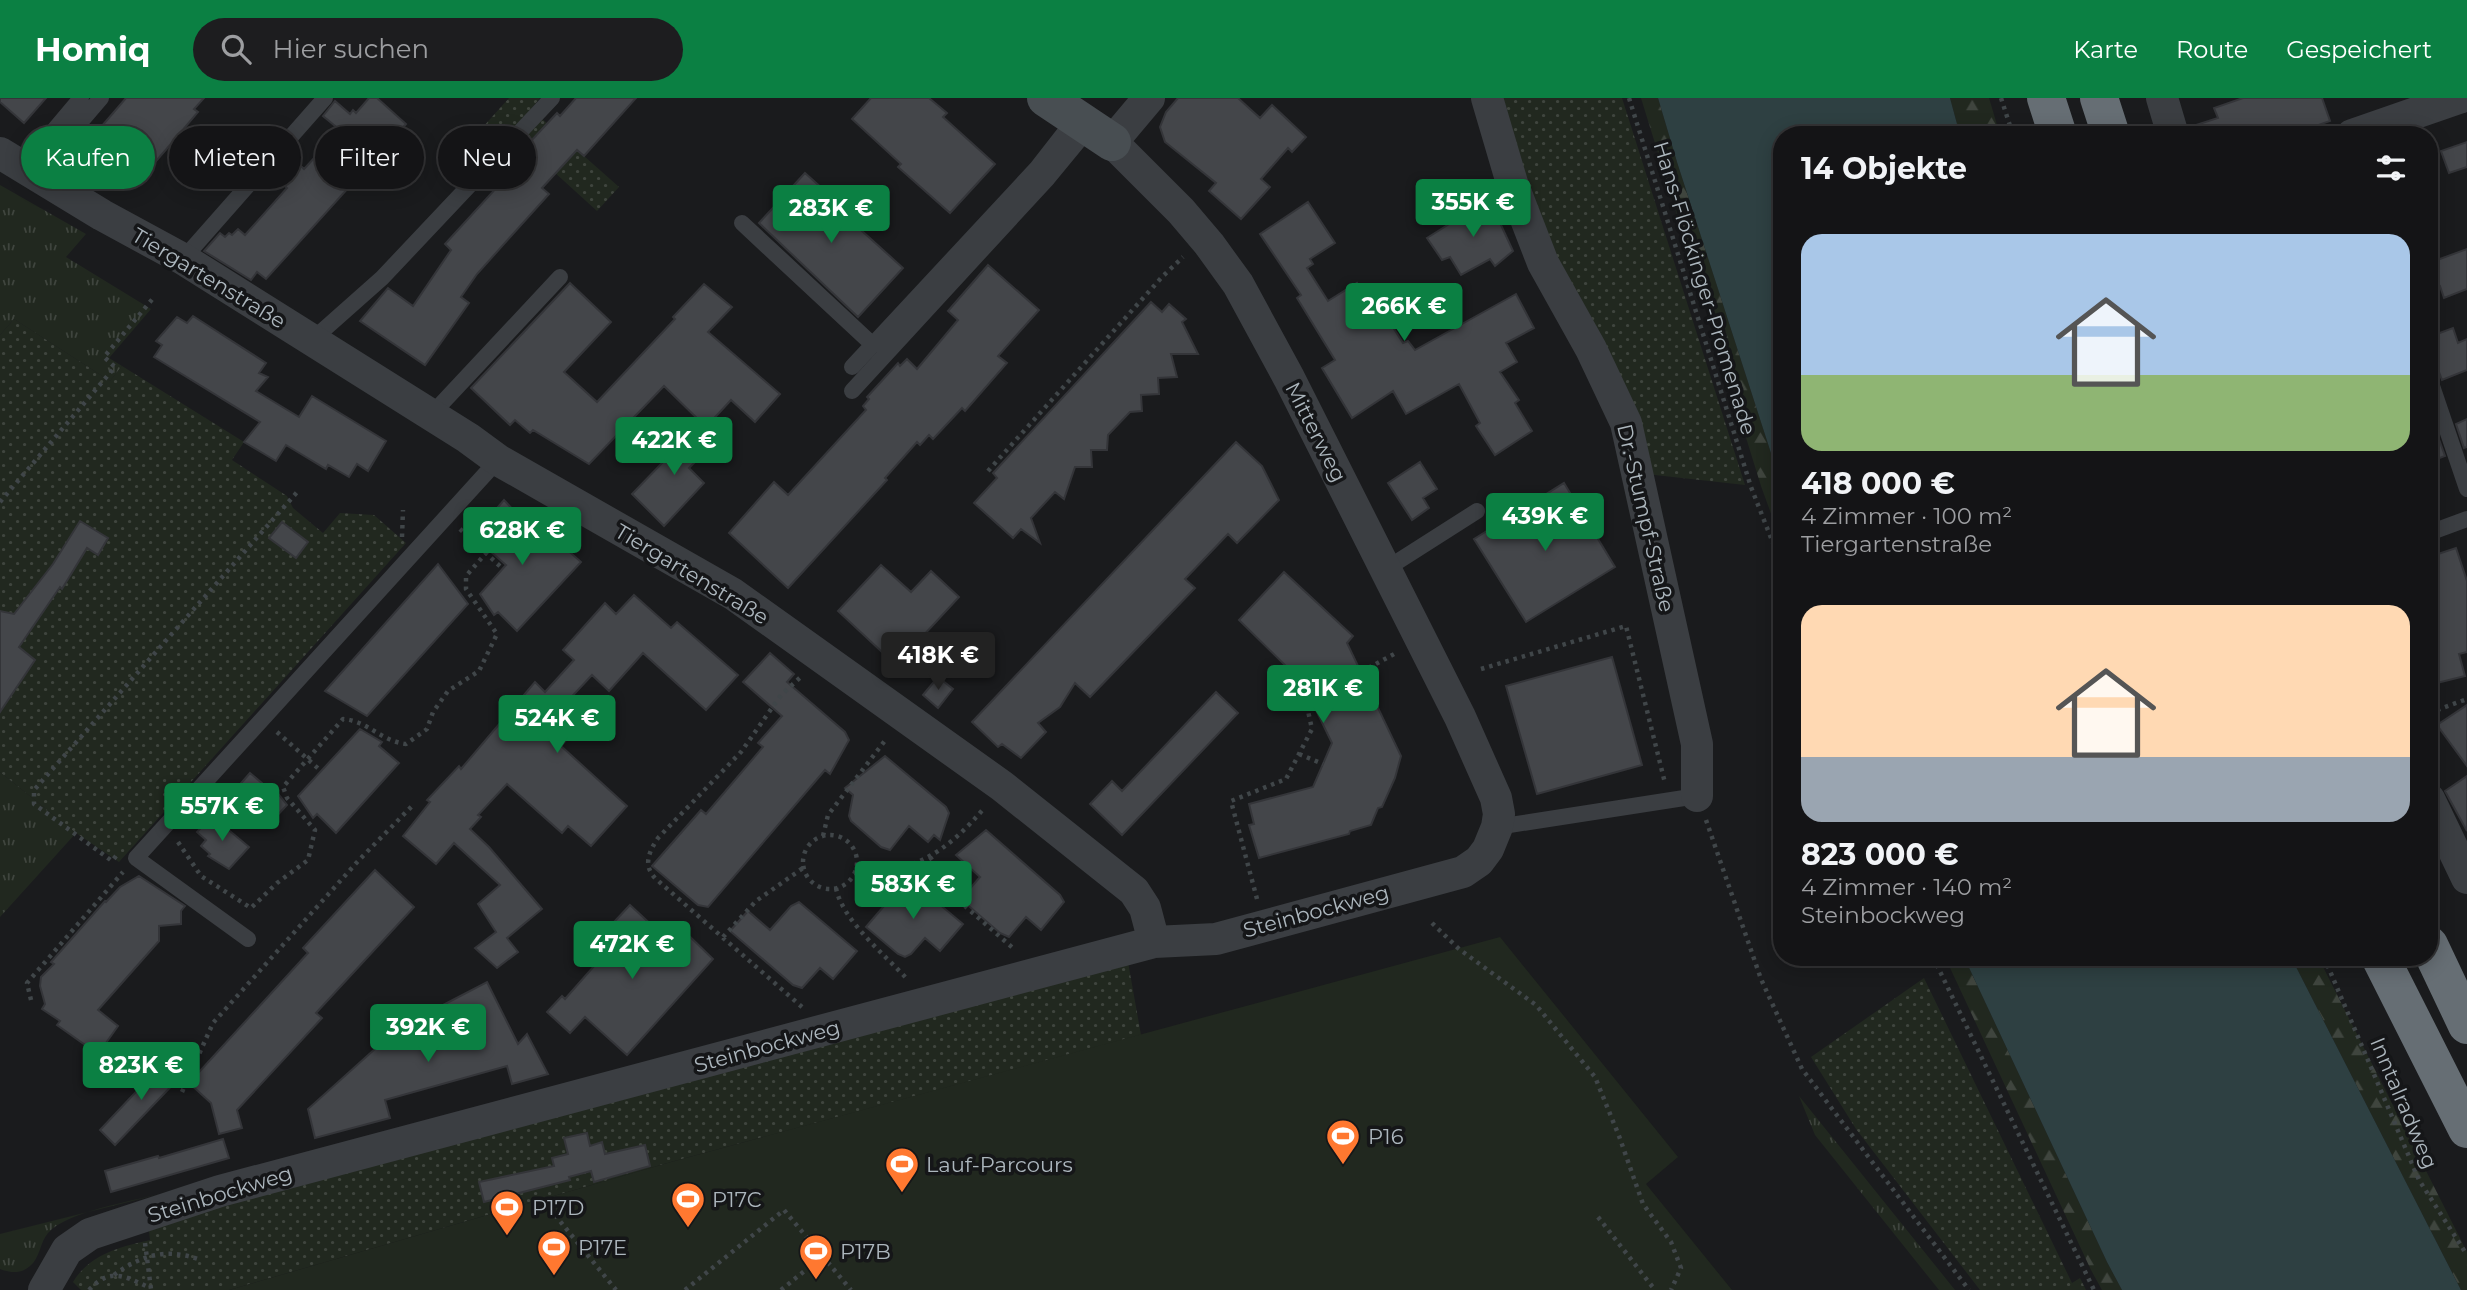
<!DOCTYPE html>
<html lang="de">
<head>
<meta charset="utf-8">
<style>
	body { margin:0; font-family:Montserrat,sans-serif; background:#1d1d1f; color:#f1f3f6; height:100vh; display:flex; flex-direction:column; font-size:26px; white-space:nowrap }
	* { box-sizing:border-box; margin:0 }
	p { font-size:23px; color:#9d9ea1 }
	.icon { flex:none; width:38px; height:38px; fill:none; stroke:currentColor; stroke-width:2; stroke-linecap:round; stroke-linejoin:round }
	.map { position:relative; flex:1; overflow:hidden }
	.side { position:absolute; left:1773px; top:28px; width:665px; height:840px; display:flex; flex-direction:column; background:#141416; border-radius:28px; box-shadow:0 4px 18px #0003,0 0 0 2px #333335 }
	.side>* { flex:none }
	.guide { position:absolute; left:21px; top:28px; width:665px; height:63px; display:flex; gap:14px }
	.price { position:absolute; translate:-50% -60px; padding:0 16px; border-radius:7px; background:#0b8043; color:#fff; font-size:23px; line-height:46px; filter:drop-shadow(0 2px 4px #0008) }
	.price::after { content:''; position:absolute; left:50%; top:42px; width:21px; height:16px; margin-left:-10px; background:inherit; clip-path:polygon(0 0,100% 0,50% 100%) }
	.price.selected { background:#222; color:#fff }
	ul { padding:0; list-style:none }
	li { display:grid; align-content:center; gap:14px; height:371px; padding:0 28px }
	li span { display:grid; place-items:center; height:217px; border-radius:21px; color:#555 }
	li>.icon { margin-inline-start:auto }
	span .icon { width:126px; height:126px; fill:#fffc; stroke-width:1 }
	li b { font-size:30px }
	h2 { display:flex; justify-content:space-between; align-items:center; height:84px; padding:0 28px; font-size:30px }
	.pill { padding:0 24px; border-radius:32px; background:#141416; box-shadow:0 4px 18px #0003,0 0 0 2px #333335; font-size:24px; line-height:63px }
	.pill.selected { background:#0b8043; color:#fff }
	header { display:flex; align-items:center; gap:42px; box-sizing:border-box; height:98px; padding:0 35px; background:#0b8043; color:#fff }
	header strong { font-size:33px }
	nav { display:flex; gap:38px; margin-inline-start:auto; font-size:24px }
	.search { width:490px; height:63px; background:#1d1d1f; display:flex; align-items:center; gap:18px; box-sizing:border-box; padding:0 24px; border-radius:38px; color:#9d9ea1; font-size:26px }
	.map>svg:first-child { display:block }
	.grass { fill:url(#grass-tufts) }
	.forest { fill:url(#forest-firs) }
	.park { fill:url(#park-dots) }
	.pitch { fill:#21281f }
	.water { fill:#2e4042 }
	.building { fill:#44464a; stroke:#343539; stroke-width:2 }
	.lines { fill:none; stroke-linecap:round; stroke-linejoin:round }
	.path { stroke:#404649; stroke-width:4.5; stroke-dasharray:3.5 5; stroke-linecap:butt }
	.lane { stroke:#3b3e42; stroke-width:16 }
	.street { stroke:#3b3e42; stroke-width:32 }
	.secondary { stroke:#484e52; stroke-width:38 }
	.highway { stroke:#666e74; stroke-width:38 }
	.labels { text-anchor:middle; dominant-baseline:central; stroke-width:7; stroke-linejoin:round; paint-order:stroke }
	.street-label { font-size:21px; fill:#acb6bd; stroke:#151618 }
	.poi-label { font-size:21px; fill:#acb6bd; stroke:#151618; text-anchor:start }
</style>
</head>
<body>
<header>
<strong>Homiq</strong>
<div class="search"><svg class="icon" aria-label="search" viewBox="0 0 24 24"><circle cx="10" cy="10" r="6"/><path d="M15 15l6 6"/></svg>Hier suchen</div>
<nav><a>Karte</a><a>Route</a><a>Gespeichert</a></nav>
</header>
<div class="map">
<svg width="2467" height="1192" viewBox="0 0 2467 1192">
	<defs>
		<pattern id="grass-tufts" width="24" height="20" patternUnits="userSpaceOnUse" patternTransform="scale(1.75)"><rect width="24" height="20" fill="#21281f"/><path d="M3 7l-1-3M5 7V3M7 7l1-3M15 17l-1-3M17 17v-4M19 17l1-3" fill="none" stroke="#3f453e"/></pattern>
		<pattern id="forest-firs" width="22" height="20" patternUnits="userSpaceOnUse" patternTransform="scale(1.75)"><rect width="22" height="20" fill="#21281f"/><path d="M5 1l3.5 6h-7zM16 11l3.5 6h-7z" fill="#3f453e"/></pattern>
		<pattern id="park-dots" width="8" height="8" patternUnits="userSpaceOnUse" patternTransform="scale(1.75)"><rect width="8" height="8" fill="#21281f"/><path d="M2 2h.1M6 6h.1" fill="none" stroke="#3f453e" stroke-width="1.8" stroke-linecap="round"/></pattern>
	</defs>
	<rect width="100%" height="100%" fill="#1a1b1d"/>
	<!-- grass -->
	<path class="grass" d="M 0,87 L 86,136 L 66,159 L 151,211 L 109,260 L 122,268 L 110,283 L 14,221 L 0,237 Z
		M 0,674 L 76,735 L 0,819 Z
		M 1799,998 L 1955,1192 L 1939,1192 L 1815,1037 Z
		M 160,1096 C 132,1103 66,1114 48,1135 C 40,1144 40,1160 30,1168 C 21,1176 11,1175 0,1171 L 0,1136 Z"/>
	<!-- forest -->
	<path class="forest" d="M 1641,0 L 1658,0 L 1677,64 L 1781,386 L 1781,443 L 1761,388 Z
		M 1950,0 L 1989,0 L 2000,37 L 1960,37 Z
		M 1945,859 L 1964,859 L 2107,1164 L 2122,1192 L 2102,1192 L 2091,1172 Z
		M 2291,859 L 2318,859 L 2467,1154 L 2467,1192 L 2461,1192 Z"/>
	<!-- park -->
	<path class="park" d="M 509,0 L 540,0 L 531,11 L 619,89 L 597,113 L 509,33 L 472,75 L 455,60 Z
		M 1500,0 L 1622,0 L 1745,387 L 1646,376 L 1533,115 Z
		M 14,221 L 110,283 L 122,268 L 244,344 L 232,362 L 287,398 L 293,410 L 323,435 L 340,415 L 374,417 L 406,445 L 119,764 L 76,735 L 0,674 L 0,237 Z
		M 1128,864 L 1141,937 L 671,1064 L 229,1192 L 81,1192 L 73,1184 C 90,1156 120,1149 150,1142 L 149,1133 L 228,1103 Z
		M 1924,880 L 2072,1185 L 2080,1180 L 2086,1192 L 1980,1192 L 1856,1031 L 1811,959 Z"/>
	<!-- pitch -->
	<path class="pitch" d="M 1500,839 L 1678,1059 L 1646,1086 L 1732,1192 L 229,1192 L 671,1064 Z"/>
	<!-- water -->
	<path class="water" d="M 1658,0 L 1950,0 L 1960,37 L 1782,37 L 1781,386 L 1677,64 Z
		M 1964,859 L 2291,859 L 2461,1192 L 2122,1192 L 2107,1164 Z"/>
	<!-- building -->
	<path class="building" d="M 0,0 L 46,0 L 24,25 L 0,4 Z
		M 126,0 L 204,0 L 194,11 L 198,14 L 170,47 L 137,85 L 133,82 L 126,90 L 82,51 Z
		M 369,0 L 377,0 L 406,26 L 266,181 L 257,174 L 251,182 L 204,153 L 220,135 L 225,139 L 229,135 L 232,137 L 238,131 L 245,137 L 287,90 L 283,86 L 300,67 L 304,71 L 340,32 L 323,18 L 335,3 L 350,16 L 353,12 L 356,15 Z
		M 576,0 L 636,0 L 584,58 L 577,52 L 542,90 L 549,96 L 477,176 L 461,199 L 469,205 L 425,267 L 360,223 L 388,190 L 413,208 L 451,152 L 445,146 L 522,62 L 517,58 L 557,15 L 560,18 Z
		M 871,0 L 929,0 L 947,15 L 943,19 L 995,66 L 950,115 L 898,69 L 901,66 L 852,21 Z
		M 1178,0 L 1238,0 L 1260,20 L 1272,7 L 1306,39 L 1292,54 L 1288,50 L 1261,81 L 1270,89 L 1241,121 L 1209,93 L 1216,85 L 1165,44 L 1160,29 L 1166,14 Z
		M 2243,0 L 2322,0 L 2330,23 L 2290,37 L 2191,37 L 2190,29 L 2218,20 L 2214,10 Z
		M 2467,44 L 2467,69 L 2449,75 L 2441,53 Z
		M 805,75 L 854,119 L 851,123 L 903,170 L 858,219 L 759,125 Z
		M 1489,101 L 1513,153 L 1495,168 L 1490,161 L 1461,177 L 1450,159 L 1442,162 L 1427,140 Z
		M 1308,104 L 1335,145 L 1310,161 L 1313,166 L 1307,170 L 1328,203 L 1357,185 L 1376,216 L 1382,212 L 1403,245 L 1408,243 L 1415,252 L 1516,196 L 1534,230 L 1506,245 L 1517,264 L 1500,274 L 1519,302 L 1515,305 L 1532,333 L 1495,357 L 1476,328 L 1480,325 L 1459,286 L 1406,316 L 1393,293 L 1352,320 L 1322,270 L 1335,262 L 1297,200 L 1301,197 L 1260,136 Z
		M 2467,151 L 2467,191 L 2444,200 L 2440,188 L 2429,193 L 2429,165 Z
		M 988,167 L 1039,212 L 998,258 L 1007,265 L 965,313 L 962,310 L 933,341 L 929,337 L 920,347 L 917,344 L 885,380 L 887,382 L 788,490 L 729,435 L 774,384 L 788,397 L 866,312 L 863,308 L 869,301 L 867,299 L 898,265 L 900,268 L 907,261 L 917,271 L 958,222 L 948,213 Z
		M 570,185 L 611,224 L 564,274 L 597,304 L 675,221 L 673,219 L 704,186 L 732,209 L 708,234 L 780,296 L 755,324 L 731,302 L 706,329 L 664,288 L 589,366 L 533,332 L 530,335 L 515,322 L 510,327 L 471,290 Z
		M 1151,204 L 1162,214 L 1169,206 L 1186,221 L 1182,224 L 1198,256 L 1171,256 L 1177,279 L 1158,280 L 1159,296 L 1141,297 L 1142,313 L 1130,314 L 1108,337 L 1107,352 L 1091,352 L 1092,369 L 1075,369 L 1064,401 L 1055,394 L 1031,420 L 1040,445 L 1021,431 L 1013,440 L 974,405 L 997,380 L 993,375 Z
		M 193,218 L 266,265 L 259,275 L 268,279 L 256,293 L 299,319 L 312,298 L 386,343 L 368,373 L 357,366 L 349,379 L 328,367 L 326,371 L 286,347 L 276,363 L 244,344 L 260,324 L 154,259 L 162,247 L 156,243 L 177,219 L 187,225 Z
		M 2453,230 L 2458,245 L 2467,241 L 2467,272 L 2442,282 L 2429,247 L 2429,239 Z
		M 2467,321 L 2467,349 L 2464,350 L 2456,326 Z
		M 694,326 L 714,345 L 689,370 L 704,385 L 664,428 L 632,396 L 665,362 L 662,359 Z
		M 2436,333 L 2445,358 L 2429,364 L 2429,336 Z
		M 1236,344 L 1262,368 L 1279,402 L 1237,445 L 1228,436 L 1185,481 L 1195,490 L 1090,599 L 1075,585 L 1060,609 L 1038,625 L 1046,634 L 1021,660 L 1002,646 L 998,649 L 972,624 Z
		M 1420,364 L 1437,391 L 1423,400 L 1429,410 L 1412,422 L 1388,385 Z
		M 1564,385 L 1615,469 L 1526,524 L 1474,441 Z
		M 504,402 L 516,415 L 524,447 L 540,429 L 565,444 L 563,448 L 581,464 L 517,533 L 498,514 L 494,517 L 480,496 L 506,467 L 473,438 Z
		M 80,423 L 108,440 L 98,457 L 87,450 L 62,491 L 60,489 L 19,549 L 35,562 L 0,614 L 0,513 L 14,516 L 53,466 Z
		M 282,424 L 308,444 L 296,460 L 269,440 Z
		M 2456,450 L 2467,483 L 2467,554 L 2459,556 L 2465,578 L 2429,587 L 2429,459 Z
		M 438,466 L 468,506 L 367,618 L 325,593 Z
		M 881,467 L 911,494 L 931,473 L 959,499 L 896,567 L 838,513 Z
		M 1284,474 L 1353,538 L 1347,545 L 1401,658 L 1395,680 L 1382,709 L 1378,710 L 1371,727 L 1350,733 L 1349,736 L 1259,760 L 1249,727 L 1254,726 L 1249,706 L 1313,689 L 1332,645 L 1315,610 L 1284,581 L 1291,573 L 1239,522 Z
		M 634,497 L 671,530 L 677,524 L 738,577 L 706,612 L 643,555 L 609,593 L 592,577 L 563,608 L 581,625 L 561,648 L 627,708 L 591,748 L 568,728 L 562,735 L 507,686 L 478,717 L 481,719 L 470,731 L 489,749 L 542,811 L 507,840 L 518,854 L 497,870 L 475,850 L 496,834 L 478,806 L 500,787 L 454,745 L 436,766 L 403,738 L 430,704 L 427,702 L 459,668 L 461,671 L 535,584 L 545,594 L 574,562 L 563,552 L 605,505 L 616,516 Z
		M 770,555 L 794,576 L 787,584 L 845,634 L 849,642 L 830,676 L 825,672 L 708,809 L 698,807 L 652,768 L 701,712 L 706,716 L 763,649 L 758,645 L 782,618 L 743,584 Z
		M 1612,559 L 1642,667 L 1537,696 L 1506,588 Z
		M 938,579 L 953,591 L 938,610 L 923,597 Z
		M 1216,594 L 1238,615 L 1122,737 L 1090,706 L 1112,683 L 1122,693 Z
		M 2467,607 L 2467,668 L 2437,627 Z
		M 360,631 L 382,644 L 379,648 L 399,665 L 336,735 L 317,716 L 313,720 L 298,698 Z
		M 885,658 L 946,709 L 949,715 L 940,742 L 934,737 L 928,744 L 909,728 L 890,752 L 881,749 L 851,723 L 849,718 L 853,697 L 845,690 Z
		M 250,675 L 269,691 L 272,688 L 287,707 L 273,722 L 236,691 Z
		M 2467,678 L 2467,733 L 2445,693 Z
		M 212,718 L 249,749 L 229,771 L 208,758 L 210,756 L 201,748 L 206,742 L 197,734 Z
		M 986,732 L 1060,797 L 1064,804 L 1041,832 L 1026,819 L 1009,839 L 1000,835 L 964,804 L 966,795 L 980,779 L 956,757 Z
		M 375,772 L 414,809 L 316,915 L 322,920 L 237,1012 L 242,1030 L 219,1036 L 211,1005 L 189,985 L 308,855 L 303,850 Z
		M 139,778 L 185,808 L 181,813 L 181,826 L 159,828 L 159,843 L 98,912 L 118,928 L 98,956 L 57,927 L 60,923 L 42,911 L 45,906 L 40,888 L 41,879 L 54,866 L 51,864 L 105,803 L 106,804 L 120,789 Z
		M 908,780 L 963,826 L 940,853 L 925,840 L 911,856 L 905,859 L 898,856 L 866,829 Z
		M 799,804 L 857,853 L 833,881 L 820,870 L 802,890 L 793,887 L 730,833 L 748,813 L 770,832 L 791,808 Z
		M 630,807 L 671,845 L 683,832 L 713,861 L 627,957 L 585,919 L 570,935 L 547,914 L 562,898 L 565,901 L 610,850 L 599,840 Z
		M 487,884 L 518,946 L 527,936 L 548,976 L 512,986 L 507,968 L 385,1002 L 390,1020 L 315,1040 L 308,1011 L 395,933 L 407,948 L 456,934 L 443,907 Z
		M 166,962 L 182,977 L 115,1047 L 100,1032 Z
		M 587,1035 L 590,1048 L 602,1044 L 605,1056 L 645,1047 L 650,1068 L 594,1084 L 591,1073 L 569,1079 L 570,1082 L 484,1104 L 479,1084 L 554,1068 L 552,1060 L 568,1056 L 564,1040 Z
		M 223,1041 L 229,1060 L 111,1094 L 105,1073 L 158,1058 L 159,1060 Z"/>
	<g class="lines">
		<!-- path -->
		<path class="path" d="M 1629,0 L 1751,389 L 1782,468
			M 2001,0 L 2013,37
			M 988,373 L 1162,179 L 1183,159
			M 0,404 L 115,269 L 104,259 L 155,198
			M 460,431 L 503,471
			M 402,439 L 403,412
			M 1481,571 L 1626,528 L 1665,685
			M 1361,574 L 1396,555
			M 2429,615 L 2467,601
			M 277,634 L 321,673
			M 1299,656 L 1323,666
			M 1706,722 L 1761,881 L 1802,971 L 1969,1192
			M803 764a27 27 0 1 1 54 0a27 27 0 1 1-54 0Z
			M 823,738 L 828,717 L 887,640
			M 178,744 L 201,778 L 251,810 L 277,785 L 308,762 L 315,732 L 287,700 L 283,689 L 343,621 C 368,623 381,643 406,646 L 427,631 L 433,614 L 448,593 L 479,573 L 497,536 L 466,491 L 466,478 L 486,455
			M 116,758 L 112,763 L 34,706 L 34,692 L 299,392
			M 930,759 L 966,809 L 1014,851
			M 854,775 C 914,776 948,753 985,709
			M 836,790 C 842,822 885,857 907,881
			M 1257,801 L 1231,703 L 1286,681 L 1312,631 L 1306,604 L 1311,601
			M 1432,825 L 1459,851 L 1536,907 L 1595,979 L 1619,1038 L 1643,1106 L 1671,1144 L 1681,1170 L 1671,1192
			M 723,839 L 756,803 L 803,770
			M 1933,859 L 2094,1192
			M 2324,859 L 2419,1082 L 2467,1157
			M 31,902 L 27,885 L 123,774
			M 802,909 L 656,781 C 643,768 648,755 658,740 L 741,654 L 781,597 L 803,577
			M 182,994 L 213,925 L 359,762 L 414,706
			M 555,1117 L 616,1192
			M 1598,1119 L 1655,1192
			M 145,1145 L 151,1191
			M 114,1177 C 141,1157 166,1150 198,1161
			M 89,1192 C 110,1169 125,1178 150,1190
			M 685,1192 L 784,1112 L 851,1192
			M 781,1192 L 823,1158"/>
		<!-- lane -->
		<path class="lane" d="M 23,69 L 81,0
			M 35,77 L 101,0
			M 742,125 L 873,247
			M 183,161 L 325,0
			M 311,243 L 382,180 L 552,0
			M 852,269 L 1037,70 L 1076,20
			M 2429,279 L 2467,391
			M 852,293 L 1048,80 L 1090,29
			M 430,318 L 560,179
			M 2429,435 L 2467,421
			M 1386,471 L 1477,413
			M 1497,729 L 1697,698
			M 248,841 L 136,760 L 498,362"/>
		<!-- street -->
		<path class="street" d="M 1487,0 L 1512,85 L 1543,165 L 1591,251 L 1626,325 L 1697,646 L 1697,698
			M 2162,0 L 2173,37
			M 2352,37 L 2459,0
			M 0,55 L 102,117 L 183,161 L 468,340 L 498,362 L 733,496 L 1002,688 L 1134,793 L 1145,810 L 1154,844
			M 2429,701 L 2467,780
			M 44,1192 L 67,1152 L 90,1136 L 220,1093 L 1154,844 L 1216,841 L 1463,774 L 1479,763 L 1488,751 L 1497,729 L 1499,716 L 1496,700 L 1460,619 L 1289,280 L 1238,186 L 1209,146 L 1181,113 L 1112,44 L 1149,0"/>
		<!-- secondary -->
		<path class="secondary" d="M 1046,0 L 1112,44"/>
		<!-- highway -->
		<path class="highway" d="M 2046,0 L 2058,37
			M 2099,0 L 2111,37
			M 2429,847 L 2467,927
			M 2380,859 L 2467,1031"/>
	</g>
	<!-- icons -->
	<defs>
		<g id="stadium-pin" transform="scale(1.75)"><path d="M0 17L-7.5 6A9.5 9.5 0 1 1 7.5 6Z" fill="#ff7830" stroke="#151618"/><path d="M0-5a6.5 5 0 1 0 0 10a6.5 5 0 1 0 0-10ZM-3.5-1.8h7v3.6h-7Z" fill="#fff"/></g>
	</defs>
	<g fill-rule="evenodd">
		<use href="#stadium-pin" x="1343" y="1038"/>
		<use href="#stadium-pin" x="902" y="1066"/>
		<use href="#stadium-pin" x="688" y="1101"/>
		<use href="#stadium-pin" x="507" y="1109"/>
		<use href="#stadium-pin" x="554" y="1149"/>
		<use href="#stadium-pin" x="816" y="1153"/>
	</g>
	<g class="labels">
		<!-- street labels -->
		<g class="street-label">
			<text transform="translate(209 180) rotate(31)">Tiergartenstraße</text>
			<text transform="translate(1705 190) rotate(73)">Hans-Flöckinger-Promenade</text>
			<text transform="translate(1316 334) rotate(63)">Mitterweg</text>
			<text transform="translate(1646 420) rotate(77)">Dr.-Stumpf-Straße</text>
			<text transform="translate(692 476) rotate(31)">Tiergartenstraße</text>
			<text transform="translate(1316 813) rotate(-15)">Steinbockweg</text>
			<text transform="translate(767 948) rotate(-15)">Steinbockweg</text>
			<text transform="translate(2404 1005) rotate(67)">Inntalradweg</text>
			<text transform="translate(220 1096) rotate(-17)">Steinbockweg</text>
		</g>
		<!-- poi labels -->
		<g class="poi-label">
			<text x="1368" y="1038">P16</text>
			<text x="926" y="1066">Lauf-Parcours</text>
			<text x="712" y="1101">P17C</text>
			<text x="532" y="1109">P17D</text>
			<text x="578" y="1149">P17E</text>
			<text x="840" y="1153">P17B</text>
		</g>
	</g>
</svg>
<b class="price" style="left:1473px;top:141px">355K €</b>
<b class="price" style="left:831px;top:147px">283K €</b>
<b class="price" style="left:1404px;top:245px">266K €</b>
<b class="price" style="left:674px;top:379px">422K €</b>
<b class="price" style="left:1545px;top:455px">439K €</b>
<b class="price" style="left:522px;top:469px">628K €</b>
<b class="price selected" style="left:938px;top:594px">418K €</b>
<b class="price" style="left:1323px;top:627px">281K €</b>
<b class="price" style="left:557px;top:657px">524K €</b>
<b class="price" style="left:222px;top:745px">557K €</b>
<b class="price" style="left:913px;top:823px">583K €</b>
<b class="price" style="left:632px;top:883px">472K €</b>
<b class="price" style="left:428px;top:966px">392K €</b>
<b class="price" style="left:141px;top:1004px">823K €</b>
<div class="guide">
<a class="pill selected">Kaufen</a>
<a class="pill">Mieten</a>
<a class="pill">Filter</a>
<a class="pill">Neu</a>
</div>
<section class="side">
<h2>14 Objekte<svg class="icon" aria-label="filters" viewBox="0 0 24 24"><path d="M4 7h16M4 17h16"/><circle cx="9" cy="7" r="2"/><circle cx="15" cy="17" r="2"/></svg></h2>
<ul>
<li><span style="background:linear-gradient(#a9c7e8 65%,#8fb573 0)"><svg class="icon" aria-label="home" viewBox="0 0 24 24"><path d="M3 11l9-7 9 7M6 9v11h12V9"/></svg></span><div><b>418 000 €</b><p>4 Zimmer · 100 m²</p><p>Tiergartenstraße</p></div></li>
<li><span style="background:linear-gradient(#ffd9b3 70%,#9aa5b1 0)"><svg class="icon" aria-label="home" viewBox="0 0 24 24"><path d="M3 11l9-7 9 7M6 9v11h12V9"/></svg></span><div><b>823 000 €</b><p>4 Zimmer · 140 m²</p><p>Steinbockweg</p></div></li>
</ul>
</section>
</div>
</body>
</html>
